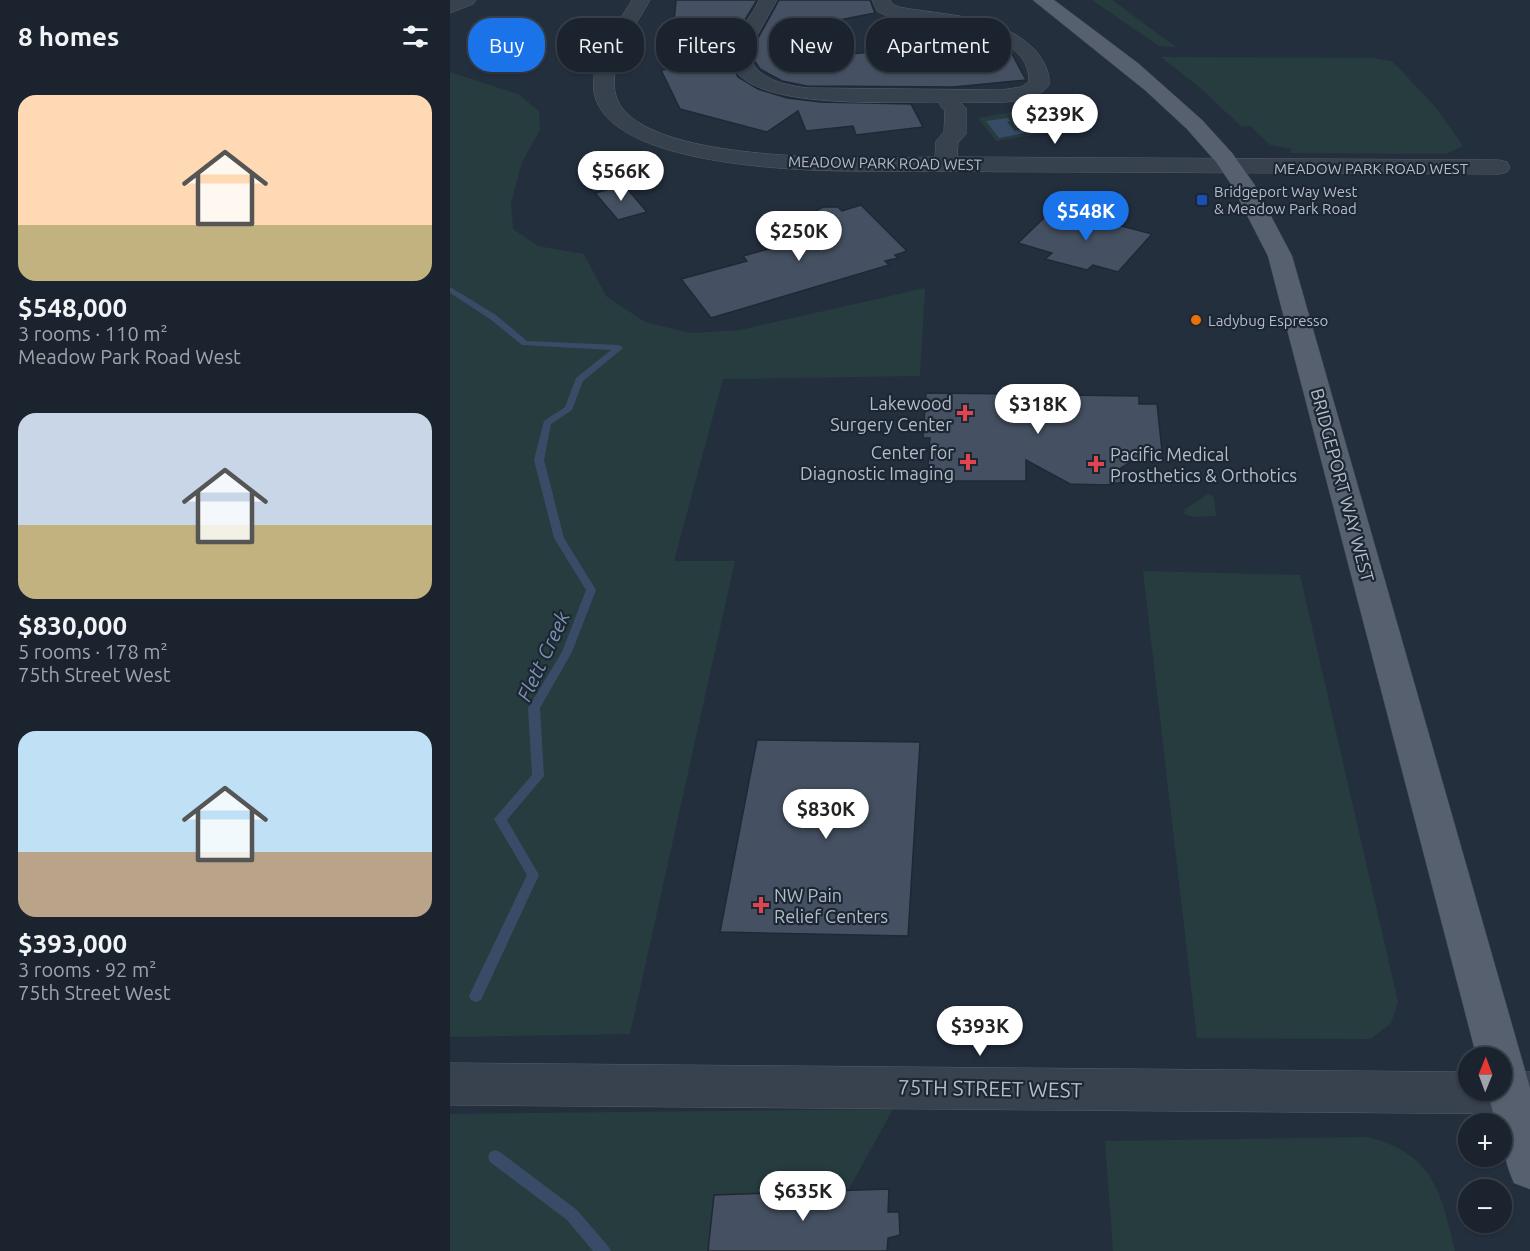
<!DOCTYPE html>
<html lang="en">
<head>
<meta charset="utf-8">
<style>
	body { margin:0; font-family:Ubuntu,sans-serif; background:#282f3a; color:#f1f3f6; height:100vh; display:flex; flex-direction:column; font-size:22px; white-space:nowrap }
	* { box-sizing:border-box; margin:0 }
	p { font-size:20px; color:#a0a4aa }
	.icon { flex:none; width:33px; height:33px; fill:none; stroke:currentColor; stroke-width:2; stroke-linecap:round; stroke-linejoin:round }
	.map { position:relative; flex:1; overflow:hidden }
	.sheet { display:flex; flex-direction:column; background:#1b232e; width:450px }
	.sheet>* { flex:none }
	.top-card { position:absolute; left:18px; top:18px; width:570px; height:54px; display:flex; gap:12px }
	.needle { width:39px; rotate:1deg }
	.buttons { position:absolute; left:1008px; top:1047px; display:grid; gap:12px }
	.buttons a { display:grid; place-items:center; width:54px; height:54px; border-radius:50%; background:#1b232e; box-shadow:0 2px 4px #0004,0 0 0 2px #39404a; font-size:30px }
	.price { position:absolute; translate:-50% -51px; padding:0 14px; border-radius:21px; background:#fff; color:#222; font-size:20px; line-height:39px; filter:drop-shadow(0 2px 3px #0008) }
	.price::after { content:''; position:absolute; left:50%; top:36px; width:18px; height:14px; margin-left:-9px; background:inherit; clip-path:polygon(0 0,100% 0,50% 100%) }
	.price.selected { background:#1a73e8; color:#fff }
	ul { padding:0; list-style:none }
	li { display:grid; align-content:center; gap:12px; height:318px; padding:0 18px }
	li span { display:grid; place-items:center; height:186px; border-radius:18px; color:#555 }
	li>.icon { margin-inline-start:auto }
	span .icon { width:108px; height:108px; fill:#fffc; stroke-width:1 }
	li b { font-size:26px }
	h2 { display:flex; justify-content:space-between; align-items:center; height:72px; padding:0 18px; font-size:26px }
	.pill { padding:0 21px; border-radius:24px; background:#1b232e; box-shadow:0 2px 4px #0004,0 0 0 2px #39404a; font-size:21px; line-height:54px }
	.pill.selected { background:#1a73e8; color:#fff }
	main { display:flex; flex:1; min-height:0 }
	.map>svg:first-child { display:block }
	.green { fill:#263c3f }
	.water { fill:#394c67 }
	.lines { fill:none; stroke-linecap:round; stroke-linejoin:round }
	.stream { fill:#394c67; fill-rule:evenodd }
	.building { fill:#455162; stroke:#1f2835; stroke-width:1.5 }
	.minor-casing { stroke:#565f6c; stroke-width:1 }
	.major-casing { stroke:#414a57; stroke-width:1 }
	.minor { fill:#38414e; fill-rule:evenodd }
	.major { fill:#56606e; fill-rule:evenodd }
	.transit-dot { fill:#1a4fb4; stroke:#1d2633; stroke-width:2 }
	.food-dot { fill:#e8710a; stroke:#1d2633; stroke-width:2 }
	.health-dot { fill:#e0444e; stroke:#1d2633; stroke-width:2 }
	.labels { text-anchor:middle; dominant-baseline:central; stroke-width:4.5; stroke-linejoin:round; paint-order:stroke }
	.far-street-label { font-size:15px; fill:#b4bcc9; stroke:#1d2633 }
	.far-poi-label { font-size:15px; fill:#b4bcc9; stroke:#1d2633; text-anchor:start }
	.poi-label { font-size:18px; fill:#b4bcc9; stroke:#1d2633; text-anchor:end }
	.street-label { font-size:18px; fill:#b4bcc9; stroke:#1d2633 }
	.water-label { font-size:20px; font-style:italic; fill:#7c92b1; stroke:#1d2633 }
	.near-street-label { font-size:21px; fill:#b4bcc9; stroke:#1d2633 }
</style>
</head>
<body>
<main>
<section class="sheet">
<h2>8 homes<svg class="icon" aria-label="filters" viewBox="0 0 24 24"><path d="M4 7h16M4 17h16"/><circle cx="9" cy="7" r="2"/><circle cx="15" cy="17" r="2"/></svg></h2>
<ul>
<li><span style="background:linear-gradient(#ffd9b3 70%,#c2b280 0)"><svg class="icon" aria-label="home" viewBox="0 0 24 24"><path d="M3 11l9-7 9 7M6 9v11h12V9"/></svg></span><div><b>$548,000</b><p>3 rooms · 110 m²</p><p>Meadow Park Road West</p></div></li>
<li><span style="background:linear-gradient(#c9d6e8 60%,#c2b280 0)"><svg class="icon" aria-label="home" viewBox="0 0 24 24"><path d="M3 11l9-7 9 7M6 9v11h12V9"/></svg></span><div><b>$830,000</b><p>5 rooms · 178 m²</p><p>75th Street West</p></div></li>
<li><span style="background:linear-gradient(#bfe0f5 65%,#b9a48a 0)"><svg class="icon" aria-label="home" viewBox="0 0 24 24"><path d="M3 11l9-7 9 7M6 9v11h12V9"/></svg></span><div><b>$393,000</b><p>3 rooms · 92 m²</p><p>75th Street West</p></div></li>
</ul>
</section>
<div class="map">
<svg width="1080" height="1251" viewBox="0 0 1080 1251">
	<rect width="100%" height="100%" fill="#242f3e"/>
	<!-- green -->
	<path class="green" d="M 642,0 L 662,0 L 726,47 L 709,46 Z
		M 711,57 L 924,58 L 941,61 L 948,67 L 987,109 L 1013,146 L 996,154 L 840,153 L 842,149 L 820,145 L 800,126 L 792,127 L 749,87 Z
		M 0,72 L 68,94 L 89,111 L 90,130 L 72,162 L 61,203 L 63,229 L 88,246 L 134,254 L 156,296 L 195,322 L 240,333 L 290,330 L 475,288 L 470,376 L 273,379 L 224,561 L 285,561 L 180,1034 L 0,1037 Z
		M 574,110 L 580,111 L 592,126 L 614,122 L 621,129 L 546,141 L 528,118 Z
		M 758,494 L 764,497 L 766,516 L 744,517 L 734,514 L 735,509 Z
		M 693,571 L 850,575 L 948,1002 L 941,1023 L 921,1039 L 747,1038 Z
		M 443,1109 L 365,1251 L 0,1251 L 0,1114 Z
		M 917,1137 C 983,1153 991,1191 1005,1251 L 663,1251 L 655,1141 Z"/>
	<!-- water -->
	<path class="water" d="M 558,118 L 560,121 L 557,122 L 565,131 L 577,129 L 580,132 L 549,138 L 536,121 Z"/>
	<g class="lines">
		<!-- stream -->
		<path class="stream" d="M 0,287 L 46,315 L 77,341 L 169,345 L 173,348 L 133,381 L 122,410 L 101,424 L 94,460 L 114,538 L 146,590 L 122,652 L 90,708 L 94,776 L 57,820 L 89,875 L 31,1000 L 26,1002 L 21,1000 L 19,996 L 77,875 L 44,819 L 82,775 L 78,708 L 112,652 L 136,590 L 104,538 L 84,460 L 94,421 L 115,407 L 126,378 L 161,350 L 72,345 L 40,319 L 0,293 Z
			M 45,1150 L 50,1152 L 127,1210 L 158,1246 L 161,1251 L 143,1251 L 117,1220 L 40,1162 L 38,1157 L 40,1152 Z"/>
	</g>
	<!-- building -->
	<path class="building" d="M 226,0 L 307,0 L 282,41 L 279,57 L 288,77 L 308,89 L 337,98 L 371,102 L 461,104 L 473,127 L 406,135 L 403,126 L 356,131 L 348,111 L 317,132 L 230,109 L 211,70 L 220,69 Z
		M 329,0 L 420,0 L 425,13 L 373,23 L 378,56 L 545,41 L 561,52 L 576,80 L 503,87 L 357,86 L 332,81 L 310,69 L 302,57 L 307,40 Z
		M 174,185 L 197,212 L 168,220 L 145,193 Z
		M 411,205 L 457,251 L 445,255 L 448,258 L 435,261 L 439,265 L 261,318 L 231,279 L 297,261 L 293,256 L 359,238 L 344,222 L 373,207 L 388,207 L 392,211 Z
		M 624,214 L 645,219 L 702,234 L 668,272 L 643,265 L 637,270 L 595,259 L 602,253 L 568,243 L 596,216 L 617,221 Z
		M 581,387 L 613,387 L 614,395 L 689,396 L 689,404 L 707,404 L 712,451 L 699,451 L 671,468 L 673,482 L 657,485 L 620,484 L 576,460 L 576,481 L 483,481 L 484,465 L 478,465 L 480,438 L 473,438 L 476,393 L 581,394 Z
		M 307,740 L 470,742 L 458,936 L 270,932 Z
		M 439,1189 L 438,1212 L 449,1212 L 450,1235 L 438,1238 L 437,1251 L 258,1251 L 264,1195 Z"/>
	<g class="lines">
		<!-- minor casing -->
		<g class="minor-casing">
			<path id="minor" d="M 0,0 L 26,0 L 23,4 L 0,13 Z
				M 182,0 L 200,0 C 186,25 159,61 165,92 C 178,167 427,158 485,157 L 486,141 L 494,132 L 495,110 L 491,107 L 489,102 C 450,101 284,113 281,57 C 280,37 302,18 309,0 L 327,0 L 305,39 L 300,57 C 307,80 336,85 357,88 L 551,90 L 571,87 L 579,82 C 580,24 476,26 437,16 L 427,11 L 422,0 L 440,0 L 442,4 L 449,7 C 496,16 551,14 586,51 C 594,61 600,72 599,85 C 584,107 534,102 510,102 L 516,108 L 516,134 L 508,143 L 507,157 L 1049,160 L 1057,162 L 1060,167 L 1057,172 L 1049,174 L 407,171 C 350,171 156,166 144,92 C 139,60 167,25 182,0 Z
				M 0,1063 L 1018,1072 L 1018,1090 L 1052,1090 L 1052,1072 L 1080,1072 L 1080,1114 L 0,1105 Z"/>
		</g>
		<!-- major casing -->
		<g class="major-casing">
			<path id="major" d="M 583,0 L 604,0 L 689,64 L 752,120 L 782,153 L 804,184 L 842,256 L 1080,1088 L 1080,1189 L 1064,1183 C 1055,1163 1052,1145 1052,1124 L 1046,1124 L 1037,1090 L 1052,1090 L 1052,1058 L 1027,1058 L 818,256 L 781,184 L 766,162 L 737,129 L 696,91 Z"/>
		</g>
		<!-- minor -->
		<use href="#minor" class="minor"/>
		<!-- major -->
		<use href="#major" class="major"/>
	</g>
	<!-- markers -->
	<rect class="transit-dot" x="746" y="194" width="12" height="12" rx="3"/>
	<circle class="food-dot" cx="746" cy="320" r="6"/>
	<g class="health-dot">
		<path d="M512 404h6v6h6v6h-6v6h-6v-6h-6v-6h6z"/>
		<path d="M515 453h6v6h6v6h-6v6h-6v-6h-6v-6h6z"/>
		<path d="M643 455h6v6h6v6h-6v6h-6v-6h-6v-6h6z"/>
		<path d="M308 896h6v6h6v6h-6v6h-6v-6h-6v-6h6z"/>
	</g>
	<g class="labels">
		<!-- far-street labels -->
		<g class="far-street-label">
			<text transform="translate(435 163) rotate(1)">MEADOW PARK ROAD WEST</text>
			<text x="921" y="168">MEADOW PARK ROAD WEST</text>
		</g>
		<!-- far-poi labels -->
		<g class="far-poi-label">
			<text x="764" y="191">Bridgeport Way West<tspan x="764" dy="17">&amp; Meadow Park Road</tspan></text>
			<text x="758" y="320">Ladybug Espresso</text>
		</g>
		<!-- poi labels -->
		<g class="poi-label">
			<text x="502" y="403">Lakewood<tspan x="502" dy="21">Surgery Center</tspan></text>
			<text x="504" y="452">Center for<tspan x="504" dy="21">Diagnostic Imaging</tspan></text>
			<text x="660" y="454" text-anchor="start">Pacific Medical<tspan x="660" dy="21">Prosthetics &amp; Orthotics</tspan></text>
			<text x="324" y="895" text-anchor="start">NW Pain<tspan x="324" dy="21">Relief Centers</tspan></text>
		</g>
		<!-- street labels -->
		<g class="street-label">
			<text transform="translate(893 485) rotate(75)">BRIDGEPORT WAY WEST</text>
		</g>
		<!-- water labels -->
		<g class="water-label">
			<text transform="translate(93 656) rotate(-65)">Flett Creek</text>
		</g>
		<!-- near-street labels -->
		<g class="near-street-label">
			<text transform="translate(540 1088) rotate(1)">75TH STREET WEST</text>
		</g>
	</g>
</svg>
<div class="buttons">
<a><svg class="needle" viewBox="-14 -14 28 28"><path d="M0-13l5 13h-10z" fill="#e53935"/><path d="M0 13l5-13h-10z" fill="#a0a4aa"/></svg></a>
<a>+</a>
<a>−</a>
</div>
<b class="price" style="left:605px;top:145px">$239K</b>
<b class="price" style="left:171px;top:202px">$566K</b>
<b class="price selected" style="left:636px;top:242px">$548K</b>
<b class="price" style="left:349px;top:262px">$250K</b>
<b class="price" style="left:588px;top:435px">$318K</b>
<b class="price" style="left:376px;top:840px">$830K</b>
<b class="price" style="left:530px;top:1057px">$393K</b>
<b class="price" style="left:353px;top:1222px">$635K</b>
<div class="top-card">
<a class="pill selected">Buy</a>
<a class="pill">Rent</a>
<a class="pill">Filters</a>
<a class="pill">New</a>
<a class="pill">Apartment</a>
</div>
</div>
</main>
</body>
</html>
